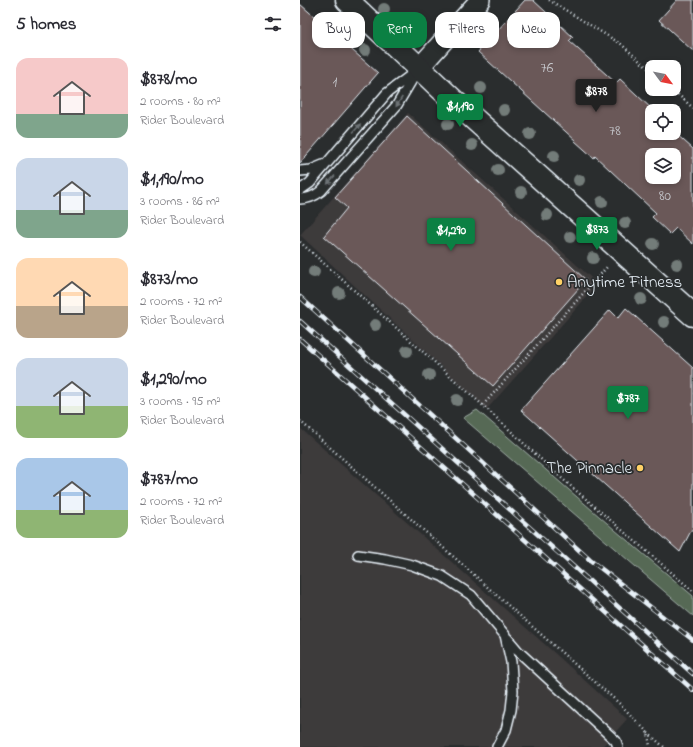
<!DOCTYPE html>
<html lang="en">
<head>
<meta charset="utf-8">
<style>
	body { margin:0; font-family:"Indie Flower",sans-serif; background:#f2f2f3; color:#2b2b33; height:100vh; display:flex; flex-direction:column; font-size:15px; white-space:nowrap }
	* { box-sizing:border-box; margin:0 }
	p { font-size:13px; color:#7c7c81 }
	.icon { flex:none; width:22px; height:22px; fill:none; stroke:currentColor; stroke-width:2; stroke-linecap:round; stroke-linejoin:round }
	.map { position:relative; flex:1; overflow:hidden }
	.drawer { display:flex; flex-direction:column; background:#fff; width:300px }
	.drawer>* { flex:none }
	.top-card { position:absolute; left:12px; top:12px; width:321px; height:36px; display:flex; gap:8px }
	.needle { width:26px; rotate:122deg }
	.buttons { position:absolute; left:345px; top:60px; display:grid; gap:8px }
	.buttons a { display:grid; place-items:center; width:36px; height:36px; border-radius:8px; background:#fff; box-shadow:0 2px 6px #0003; font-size:20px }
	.price { position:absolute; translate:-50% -34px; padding:0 9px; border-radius:4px; background:#0b8043; color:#fff; font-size:13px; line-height:26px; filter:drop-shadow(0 1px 2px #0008) }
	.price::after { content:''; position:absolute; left:50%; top:24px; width:12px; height:9px; margin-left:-6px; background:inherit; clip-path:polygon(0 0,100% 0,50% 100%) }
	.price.active { background:#222; color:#fff }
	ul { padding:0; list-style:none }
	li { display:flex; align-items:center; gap:12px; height:100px; padding:0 16px }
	li span { display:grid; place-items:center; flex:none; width:112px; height:80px; border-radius:12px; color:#555 }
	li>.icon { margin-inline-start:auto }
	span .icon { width:48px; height:48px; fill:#fffc; stroke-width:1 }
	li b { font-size:17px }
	h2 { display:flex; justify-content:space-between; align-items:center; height:48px; padding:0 16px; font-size:17px }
	.chip { padding:0 14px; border-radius:12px; background:#fff; box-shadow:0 2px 6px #0003; font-size:14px; line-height:36px }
	.chip.active { background:#0b8043; color:#fff }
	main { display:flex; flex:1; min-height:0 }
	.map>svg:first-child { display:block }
	.built { fill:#3e3a3b }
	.green { fill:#566954; stroke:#9fada6 }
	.building { fill:#6b5858; stroke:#e8f1f8; fill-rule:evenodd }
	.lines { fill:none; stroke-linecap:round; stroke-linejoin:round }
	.lane-casing { stroke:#e8f1f8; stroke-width:12 }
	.street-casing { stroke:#e8f1f8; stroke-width:22 }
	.secondary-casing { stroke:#e8f1f8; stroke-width:25 }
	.path { stroke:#e8f1f8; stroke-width:2.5; stroke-dasharray:1 3; stroke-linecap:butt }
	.lane { stroke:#2a2d2e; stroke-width:9 }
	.street { stroke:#2a2d2e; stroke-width:19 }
	.secondary { stroke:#2a2d2e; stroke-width:22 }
	.rail-casing { stroke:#e8f1f8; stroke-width:4.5 }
	.rail { stroke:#2a2d2e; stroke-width:3; stroke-dasharray:9; stroke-linecap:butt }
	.tree { fill:#737b79 }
	.oneway { fill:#6c7275 }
	.poi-dot { fill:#ffd166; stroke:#2a2d2e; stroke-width:1.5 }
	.labels { text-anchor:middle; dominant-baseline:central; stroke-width:3.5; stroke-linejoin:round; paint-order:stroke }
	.number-label { font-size:15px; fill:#c9cbd0 }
	.poi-label { font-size:17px; fill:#e8f1f8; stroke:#2a2d2e; text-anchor:start }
</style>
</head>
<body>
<main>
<section class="drawer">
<h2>5 homes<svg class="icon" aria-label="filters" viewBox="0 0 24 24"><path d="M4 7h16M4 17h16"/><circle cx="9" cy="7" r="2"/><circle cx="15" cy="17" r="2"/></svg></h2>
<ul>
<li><span style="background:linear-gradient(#f6c9c9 70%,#7fa58c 0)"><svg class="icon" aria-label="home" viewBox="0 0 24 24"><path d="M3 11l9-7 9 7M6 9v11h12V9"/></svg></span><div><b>$878/mo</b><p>2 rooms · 80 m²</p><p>Rider Boulevard</p></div></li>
<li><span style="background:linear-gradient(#c9d6e8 65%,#7fa58c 0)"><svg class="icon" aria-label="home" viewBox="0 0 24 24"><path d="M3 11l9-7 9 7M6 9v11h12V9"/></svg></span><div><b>$1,190/mo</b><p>3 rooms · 86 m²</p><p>Rider Boulevard</p></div></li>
<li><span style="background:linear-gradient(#ffd9b3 60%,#b9a48a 0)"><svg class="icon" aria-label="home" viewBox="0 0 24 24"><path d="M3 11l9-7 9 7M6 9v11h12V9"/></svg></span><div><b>$873/mo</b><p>2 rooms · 72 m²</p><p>Rider Boulevard</p></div></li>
<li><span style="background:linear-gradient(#c9d6e8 60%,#8fb573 0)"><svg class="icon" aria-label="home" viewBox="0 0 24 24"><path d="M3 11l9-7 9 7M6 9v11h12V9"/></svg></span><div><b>$1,290/mo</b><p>3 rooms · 95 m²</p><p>Rider Boulevard</p></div></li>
<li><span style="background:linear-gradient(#a9c7e8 65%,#8fb573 0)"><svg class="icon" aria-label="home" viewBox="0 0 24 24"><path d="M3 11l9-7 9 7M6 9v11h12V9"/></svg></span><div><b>$787/mo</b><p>2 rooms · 72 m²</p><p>Rider Boulevard</p></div></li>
</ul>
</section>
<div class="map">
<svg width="393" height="747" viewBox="0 0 393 747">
	<rect width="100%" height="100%" fill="#2a2d2e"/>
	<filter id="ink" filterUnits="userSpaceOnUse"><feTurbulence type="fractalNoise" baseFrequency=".025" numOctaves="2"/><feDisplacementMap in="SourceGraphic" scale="8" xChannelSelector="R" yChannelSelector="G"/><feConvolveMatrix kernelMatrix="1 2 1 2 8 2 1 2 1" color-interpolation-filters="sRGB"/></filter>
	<g filter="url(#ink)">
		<!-- built -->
		<path class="built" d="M 108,113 L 298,284 L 187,409 L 0,235 Z
			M 0,428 L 259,657 L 327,719 L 302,747 L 0,747 Z"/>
		<!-- green -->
		<path class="green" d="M 177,410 L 315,530 L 393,596 L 393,616 L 163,418 Z"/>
		<!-- building -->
		<path class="building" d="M 225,0 L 233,0 L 273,37 L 269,41 L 316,83 L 320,79 L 354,111 L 350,111 L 352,113 L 352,133 L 374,133 L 374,132 L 393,149 L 393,244 L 376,228 L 370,234 L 352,217 L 356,213 L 295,156 L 294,158 L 275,141 L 276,141 L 178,52 ZM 352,155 L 374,155 L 374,177 L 352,177 Z
			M 377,0 L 393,0 L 393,51 L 359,20 Z
			M 0,4 L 78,73 L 0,163 Z
			M 107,116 L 286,280 L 193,386 L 24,236 L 47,208 L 35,197 Z
			M 326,308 L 393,368 L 393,527 L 380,552 L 221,410 L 310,310 L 318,318 Z"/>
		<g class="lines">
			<!-- lane casing -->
			<g class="lane-casing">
				<path id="lane" d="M 0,171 L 11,170 L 23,165
					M 0,190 L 10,183 L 87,93 L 115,72
					M 0,199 C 9,199 15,196 21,191 L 97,105 L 119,68
					M 58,555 L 85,559 L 112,565 L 142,576 L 171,595 L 205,635 L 211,662 L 213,691 L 211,710 L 206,730 L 197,747
					M 207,638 L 218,651 L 316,741 L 318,747"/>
			</g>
			<!-- street casing -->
			<g class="street-casing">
				<path id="street" d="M 119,68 L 180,0"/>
			</g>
			<!-- secondary casing -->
			<g class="secondary-casing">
				<path id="secondary" d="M 47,0 L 153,100 L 393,315"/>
			</g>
			<!-- path -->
			<path class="path" d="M 249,0 L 321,44 L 352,72
				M 372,89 L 393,108
				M 0,242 L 187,409 L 259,476 L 393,591
				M 183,405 L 307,267
				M 0,421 L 181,581
				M 184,584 L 320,704 L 348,733 L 350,747
				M 348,733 L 364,747"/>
			<!-- lane -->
			<use href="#lane" class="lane"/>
			<!-- street -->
			<use href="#street" class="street"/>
			<!-- secondary -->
			<use href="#secondary" class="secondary"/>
			<!-- rail casing -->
			<g class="rail-casing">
				<path id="rail" d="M 0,297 L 290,560 L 393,640
					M 0,321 L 393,674
					M 0,339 L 393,690"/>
			</g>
			<!-- rail -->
			<use href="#rail" class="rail"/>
		</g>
		<!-- trees -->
		<g class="tree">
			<circle cx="84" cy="9" r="6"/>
			<circle cx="42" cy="24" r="6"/>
			<circle cx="65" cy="50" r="6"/>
			<circle cx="181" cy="88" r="6"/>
			<circle cx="204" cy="110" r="6"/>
			<circle cx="148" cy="124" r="6"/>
			<circle cx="230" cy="134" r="6"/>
			<circle cx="172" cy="145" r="6"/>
			<circle cx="254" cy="156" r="6"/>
			<circle cx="198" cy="170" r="6"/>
			<circle cx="279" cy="180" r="6"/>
			<circle cx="221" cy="192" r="6"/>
			<circle cx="302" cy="202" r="6"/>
			<circle cx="247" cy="215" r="6"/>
			<circle cx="325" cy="223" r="6"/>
			<circle cx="270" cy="237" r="6"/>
			<circle cx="353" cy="244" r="6"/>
			<circle cx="293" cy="258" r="6"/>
			<circle cx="377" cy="264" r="6"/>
			<circle cx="14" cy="272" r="6"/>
			<circle cx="39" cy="293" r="6"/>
			<circle cx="341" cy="299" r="6"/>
			<circle cx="364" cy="322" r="6"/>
			<circle cx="75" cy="325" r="6"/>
			<circle cx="107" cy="351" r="6"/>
			<circle cx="129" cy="375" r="6"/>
			<circle cx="157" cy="400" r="6"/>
		</g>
		<!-- one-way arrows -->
		<defs><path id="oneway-solid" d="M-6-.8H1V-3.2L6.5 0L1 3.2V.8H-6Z"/></defs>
		<g class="oneway">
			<use href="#oneway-solid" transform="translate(99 102) rotate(123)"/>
			<use href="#oneway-solid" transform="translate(57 128) rotate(-49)"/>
			<use href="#oneway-solid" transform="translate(31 180) rotate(132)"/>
		</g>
	</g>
	<!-- markers -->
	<g class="poi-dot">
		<circle cx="259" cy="282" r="4"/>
		<circle cx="340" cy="468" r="4"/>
	</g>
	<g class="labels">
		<!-- number labels -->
		<g class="number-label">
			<text x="247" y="68">76</text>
			<text x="35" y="82">1</text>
			<text x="315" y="131">78</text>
			<text x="365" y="196">80</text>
		</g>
		<!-- poi labels -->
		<g class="poi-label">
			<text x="267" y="282">Anytime Fitness</text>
			<text x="332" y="468" text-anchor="end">The Pinnacle</text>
		</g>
	</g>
</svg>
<div class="buttons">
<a><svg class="needle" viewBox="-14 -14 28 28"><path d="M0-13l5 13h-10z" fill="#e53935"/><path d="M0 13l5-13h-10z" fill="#7c7c81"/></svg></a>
<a><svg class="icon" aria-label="locate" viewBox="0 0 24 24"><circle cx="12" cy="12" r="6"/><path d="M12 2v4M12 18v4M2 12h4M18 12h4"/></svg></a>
<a><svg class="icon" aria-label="layers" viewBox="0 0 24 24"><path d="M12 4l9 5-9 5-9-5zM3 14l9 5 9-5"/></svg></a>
</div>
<b class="price active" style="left:296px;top:113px">$878</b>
<b class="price" style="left:160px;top:128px">$1,190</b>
<b class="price" style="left:297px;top:251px">$873</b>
<b class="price" style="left:151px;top:252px">$1,290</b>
<b class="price" style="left:328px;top:420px">$787</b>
<div class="top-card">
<a class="chip">Buy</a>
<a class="chip active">Rent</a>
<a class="chip">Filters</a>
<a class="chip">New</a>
</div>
</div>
</main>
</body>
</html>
